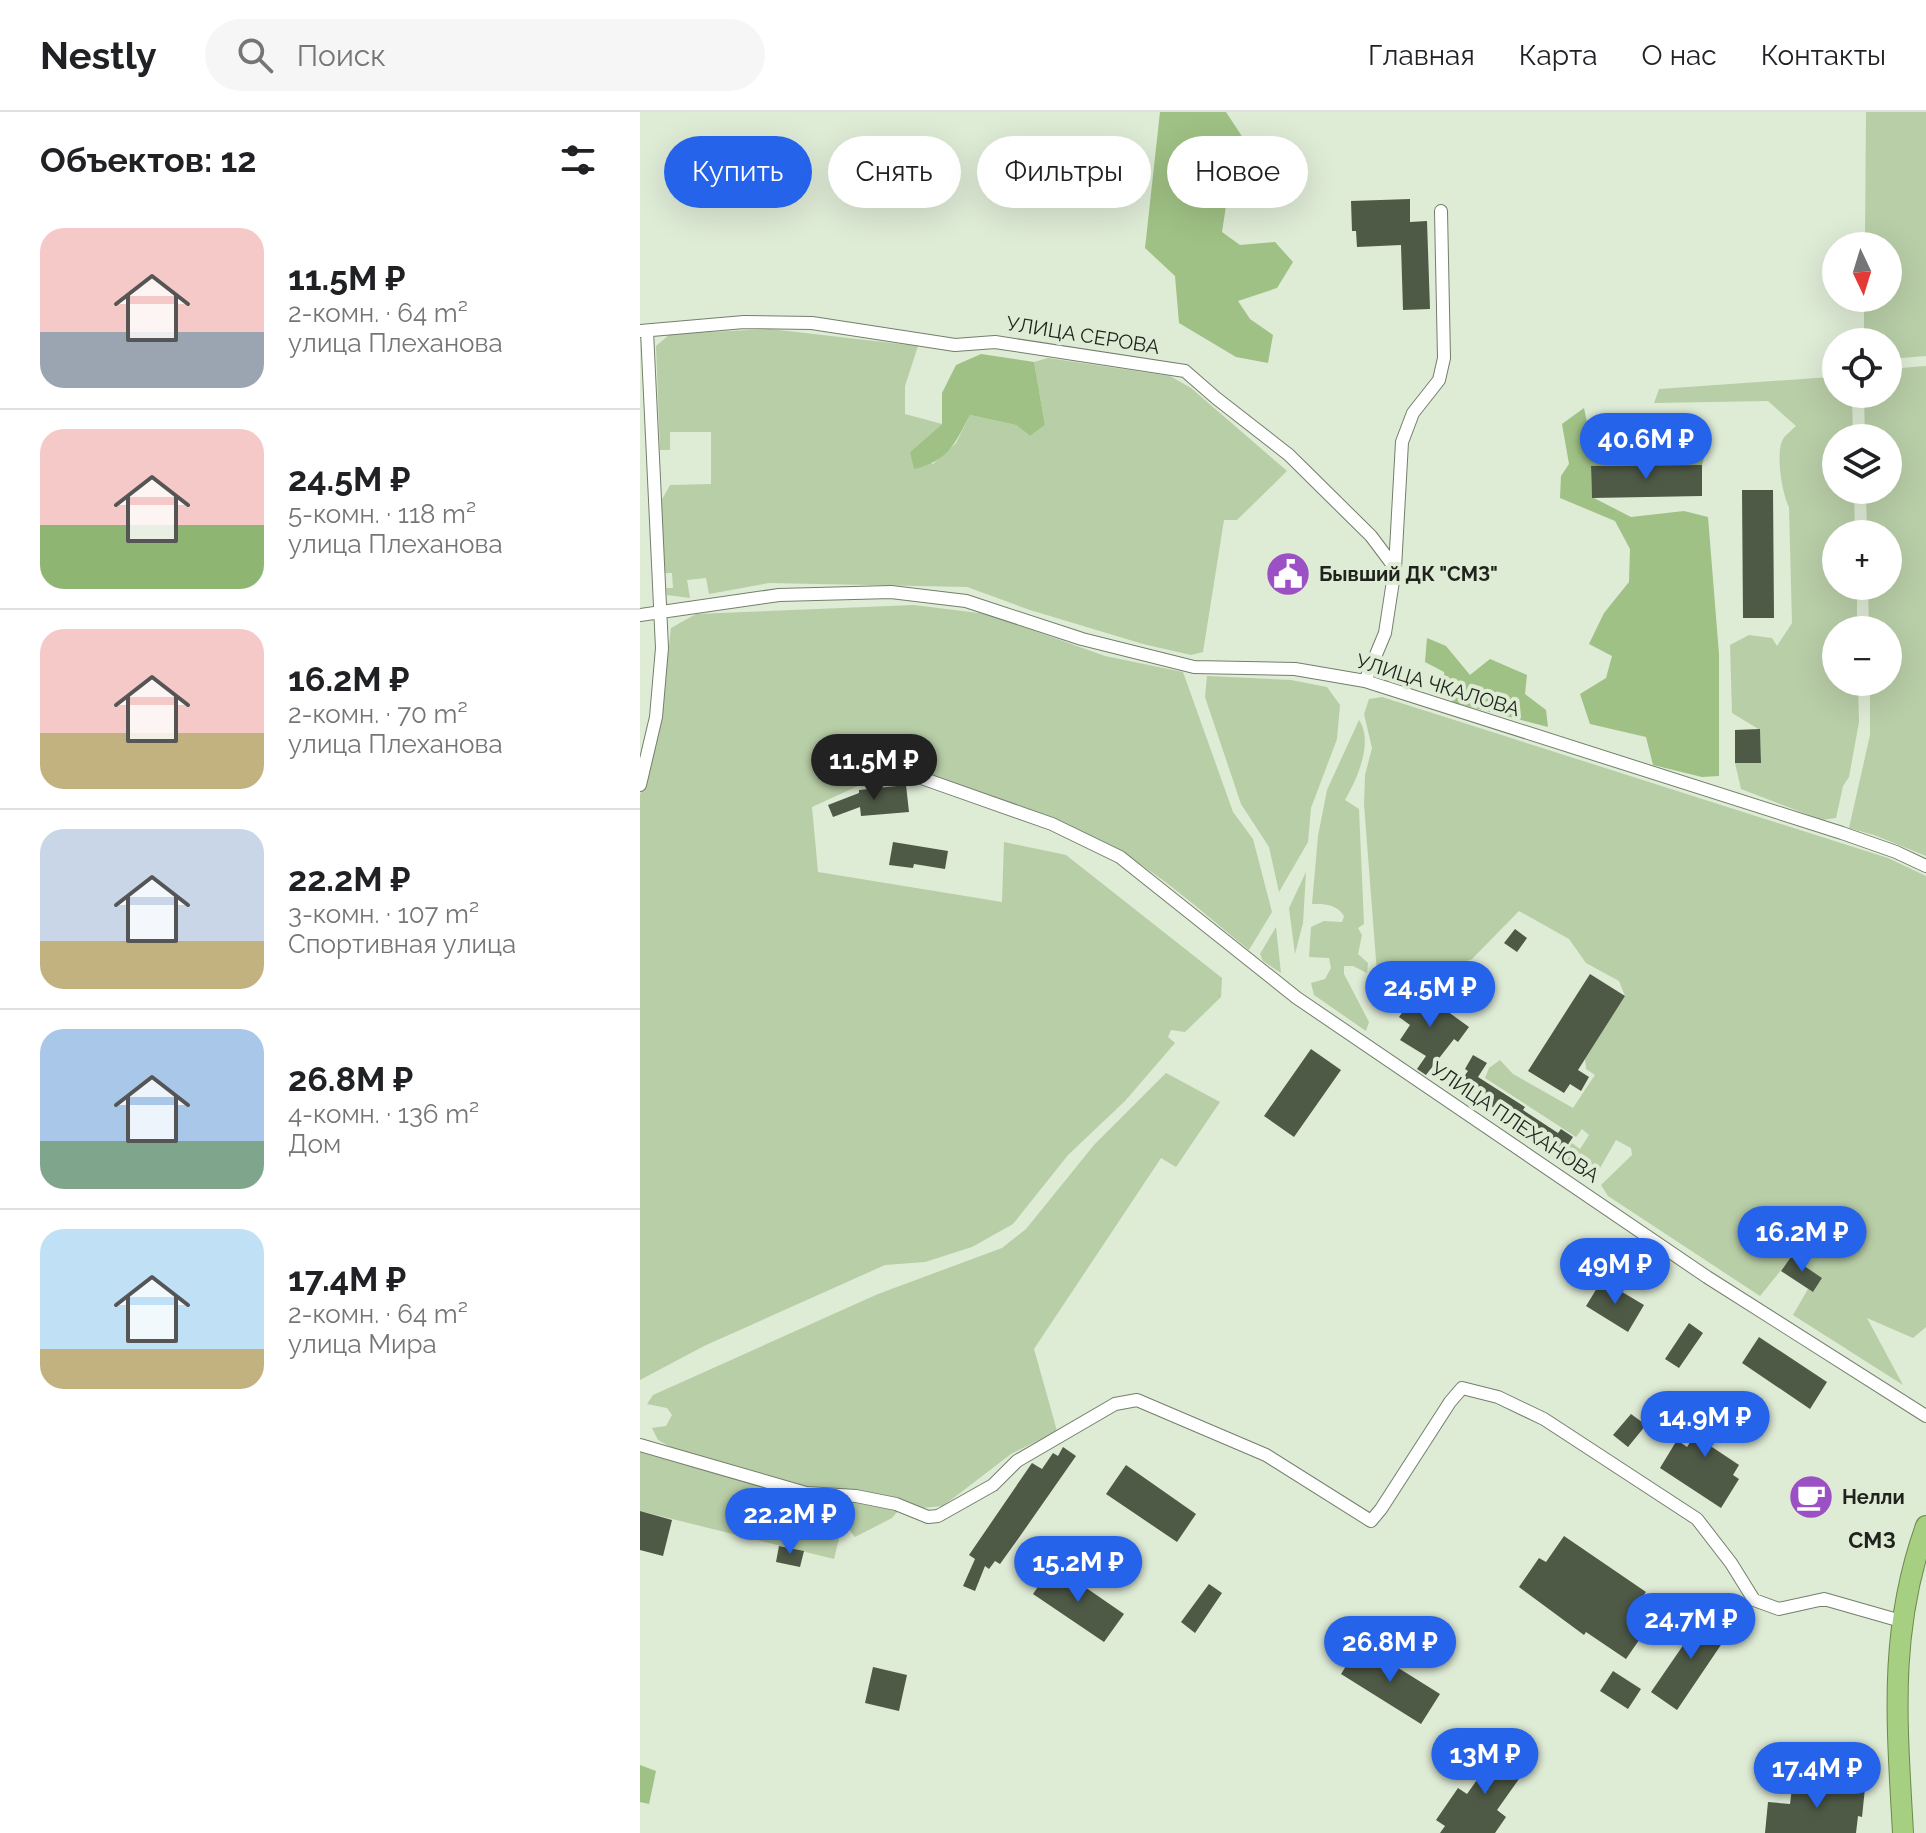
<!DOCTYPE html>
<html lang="ru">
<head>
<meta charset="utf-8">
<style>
	body { margin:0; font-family:Raleway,sans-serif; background:#f6f6f6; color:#202124; height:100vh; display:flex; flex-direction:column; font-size:30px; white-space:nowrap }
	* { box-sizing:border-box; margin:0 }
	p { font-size:26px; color:#757577 }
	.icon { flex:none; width:44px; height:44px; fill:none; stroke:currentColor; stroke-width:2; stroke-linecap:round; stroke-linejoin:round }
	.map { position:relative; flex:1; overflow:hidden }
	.side { display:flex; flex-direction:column; background:#fff; width:640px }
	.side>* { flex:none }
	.banner { position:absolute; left:24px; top:24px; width:760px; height:72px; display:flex; gap:16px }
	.needle { width:52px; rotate:176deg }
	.tools { position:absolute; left:1182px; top:120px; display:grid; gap:16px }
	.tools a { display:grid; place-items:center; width:80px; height:80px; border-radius:50%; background:#fff; box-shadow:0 8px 32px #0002; font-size:40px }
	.price { position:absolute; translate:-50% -68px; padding:0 18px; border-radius:28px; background:#2563eb; color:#fff; font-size:26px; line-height:52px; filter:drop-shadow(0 2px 4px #0008) }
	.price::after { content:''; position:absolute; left:50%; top:48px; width:24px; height:18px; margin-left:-12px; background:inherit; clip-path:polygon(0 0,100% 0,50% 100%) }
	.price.active { background:#222; color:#fff }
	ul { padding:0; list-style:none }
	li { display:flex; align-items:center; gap:24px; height:200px; padding:0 40px }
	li+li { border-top:2px solid #e0e0e0 }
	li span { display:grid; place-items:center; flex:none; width:224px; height:160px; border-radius:24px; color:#555 }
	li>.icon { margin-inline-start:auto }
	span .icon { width:96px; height:96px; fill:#fffc; stroke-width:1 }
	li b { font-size:34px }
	h2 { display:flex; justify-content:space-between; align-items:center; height:96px; padding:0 40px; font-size:34px }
	.tag { padding:0 28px; border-radius:36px; background:#fff; box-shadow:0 8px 32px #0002; font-size:28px; line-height:72px }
	.tag.active { background:#2563eb; color:#fff }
	header { display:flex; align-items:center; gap:48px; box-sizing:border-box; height:112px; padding:0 40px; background:#fff; border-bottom:2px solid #e0e0e0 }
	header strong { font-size:38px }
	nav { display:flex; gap:44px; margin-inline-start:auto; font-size:28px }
	.search { width:560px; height:72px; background:#f6f6f6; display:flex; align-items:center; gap:20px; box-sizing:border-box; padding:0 28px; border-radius:44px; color:#757577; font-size:30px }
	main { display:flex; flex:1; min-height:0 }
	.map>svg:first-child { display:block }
	.green { fill:#b8cea7 }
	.forest { fill:#9fc185 }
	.building { fill:#4e5946 }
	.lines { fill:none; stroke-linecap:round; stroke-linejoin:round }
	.minor-casing { stroke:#737f6b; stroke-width:14 }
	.trunk-casing { stroke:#698b4a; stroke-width:22 }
	.minor { stroke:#fff; stroke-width:12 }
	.trunk { stroke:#a7cf82; stroke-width:20 }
	.labels { text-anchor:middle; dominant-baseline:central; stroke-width:8; stroke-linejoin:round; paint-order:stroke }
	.street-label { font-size:20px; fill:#1f231b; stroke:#deebd5 }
	.poi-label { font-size:20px; font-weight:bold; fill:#1f231b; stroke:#deebd5; text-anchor:start }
	.neighbourhood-label { font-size:22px; font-weight:bold; fill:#1f231b; stroke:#deebd5 }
</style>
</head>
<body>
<header>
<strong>Nestly</strong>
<div class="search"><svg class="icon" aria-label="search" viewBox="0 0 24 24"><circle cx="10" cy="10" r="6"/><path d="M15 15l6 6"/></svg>Поиск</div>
<nav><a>Главная</a><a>Карта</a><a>О нас</a><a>Контакты</a></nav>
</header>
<main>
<section class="side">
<h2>Объектов: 12<svg class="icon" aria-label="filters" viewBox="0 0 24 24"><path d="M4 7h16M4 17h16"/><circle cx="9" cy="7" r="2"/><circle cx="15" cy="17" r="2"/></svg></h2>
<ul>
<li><span style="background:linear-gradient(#f6c9c9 65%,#9aa5b1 0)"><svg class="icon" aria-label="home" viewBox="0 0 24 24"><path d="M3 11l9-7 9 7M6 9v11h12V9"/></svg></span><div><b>11.5M ₽</b><p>2-комн. · 64 m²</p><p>улица Плеханова</p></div></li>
<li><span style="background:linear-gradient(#f6c9c9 60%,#8fb573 0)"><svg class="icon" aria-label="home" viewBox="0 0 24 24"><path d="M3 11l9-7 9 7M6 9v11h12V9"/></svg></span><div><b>24.5M ₽</b><p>5-комн. · 118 m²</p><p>улица Плеханова</p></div></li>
<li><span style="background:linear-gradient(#f6c9c9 65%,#c2b280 0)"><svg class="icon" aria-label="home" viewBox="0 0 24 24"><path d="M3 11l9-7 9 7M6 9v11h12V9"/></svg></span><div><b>16.2M ₽</b><p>2-комн. · 70 m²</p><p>улица Плеханова</p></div></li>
<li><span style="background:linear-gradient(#c9d6e8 70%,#c2b280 0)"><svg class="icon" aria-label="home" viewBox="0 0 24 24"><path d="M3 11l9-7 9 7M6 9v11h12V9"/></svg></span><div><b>22.2M ₽</b><p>3-комн. · 107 m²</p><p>Спортивная улица</p></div></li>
<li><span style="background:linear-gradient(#a9c7e8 70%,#7fa58c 0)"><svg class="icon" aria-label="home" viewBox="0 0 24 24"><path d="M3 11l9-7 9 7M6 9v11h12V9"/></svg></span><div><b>26.8M ₽</b><p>4-комн. · 136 m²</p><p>Дом</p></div></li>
<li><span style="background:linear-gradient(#bfe0f5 75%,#c2b280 0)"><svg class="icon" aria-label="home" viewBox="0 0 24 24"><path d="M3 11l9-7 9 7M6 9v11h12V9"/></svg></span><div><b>17.4M ₽</b><p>2-комн. · 64 m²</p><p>улица Мира</p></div></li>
</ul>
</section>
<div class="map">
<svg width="1286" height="1721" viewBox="0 0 1286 1721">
	<rect width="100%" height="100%" fill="#deebd5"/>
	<!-- green -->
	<path class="green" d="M 1226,0 L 1286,0 L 1286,244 L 1248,247 L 1248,230 L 1224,230 L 1224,186 L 1248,186 L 1248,134 L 1229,134 L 1225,124 Z
		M 130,217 L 278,234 L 265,274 L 265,302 L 302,312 L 270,340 L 293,352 L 316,331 L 330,303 L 376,313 L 390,324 L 405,313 L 394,250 L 408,246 L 530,264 L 551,276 L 647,359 L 597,408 L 584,408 L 563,540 L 551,543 L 503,532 L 390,498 L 327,475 L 129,471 L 69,482 L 66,466 L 47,468 L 50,486 L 27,483 L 26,476 L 33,476 L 32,461 L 23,461 L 20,391 L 30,373 L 71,372 L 71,320 L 30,320 L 30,338 L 20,338 L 16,234 L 30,222 Z
		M 1286,254 L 1286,744 L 1234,723 L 1209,716 L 1230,623 L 1230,570 L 1248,570 L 1248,518 L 1229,518 L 1228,474 L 1248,474 L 1248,422 L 1227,422 L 1226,378 L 1248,378 L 1248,326 L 1225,326 L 1224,282 L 1248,282 L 1248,257 Z
		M 1190,265 L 1196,270 L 1196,282 L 1212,283 L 1213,326 L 1196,326 L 1196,378 L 1214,378 L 1215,422 L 1196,422 L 1196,474 L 1217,474 L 1217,518 L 1196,518 L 1196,570 L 1218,570 L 1219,610 L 1209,665 L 1203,674 L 1196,706 L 1182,708 L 1101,677 L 1095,651 L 1121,651 L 1120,618 L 1092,601 L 1090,533 L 1109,523 L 1132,526 L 1137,534 L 1152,511 L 1149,395 C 1142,381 1136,344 1142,329 C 1144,324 1152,318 1156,314 L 1128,289 L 1014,291 L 1019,277 Z
		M 274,493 L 347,502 L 465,544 L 543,560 L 593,700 L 613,727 L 632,800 L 609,838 C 563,801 519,760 467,732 C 394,694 316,671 238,647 L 222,654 L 220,673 L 172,695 L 178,760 L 362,790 L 364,730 L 426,743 L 582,866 L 581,885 L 545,920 L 531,918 L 528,925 L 535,931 L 485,989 L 428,1043 L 373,1112 L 332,1135 L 285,1150 L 245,1153 L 64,1234 L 0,1268 L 0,683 L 19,618 L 31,516 L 56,502 Z
		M 567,564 L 651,568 L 687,575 L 700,593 L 697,627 L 671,696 L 668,730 L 639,780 L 629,735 L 601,692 L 565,585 Z
		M 742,585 L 1248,746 L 1286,764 L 1286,1215 L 1273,1226 L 1227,1206 L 1263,1273 L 1153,1203 L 1168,1177 L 1173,1180 L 1182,1166 L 1151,1146 L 1120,1184 L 968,1084 L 961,1073 L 992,1043 L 991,1036 L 976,1028 L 952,1070 L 921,1050 L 932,1031 L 940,1037 L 949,1023 L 942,1017 L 936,1025 L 845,966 L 849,956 L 860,948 L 873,962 L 933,996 L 955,963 L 946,957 L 945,947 L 985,884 L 979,869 L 946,851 L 929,827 L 879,799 L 832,847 L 821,851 L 811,862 L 798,851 L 767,894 L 749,881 L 736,881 L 737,861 L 724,692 L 725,663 L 732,636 L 724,602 L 729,587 Z
		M 719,608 C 734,630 717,667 705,688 L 719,697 L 724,812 L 718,816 L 722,823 L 718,842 L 728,851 L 727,861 L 713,854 L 704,854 L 704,862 L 729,910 L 726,919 L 674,883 L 671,871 L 685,867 L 691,856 L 689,846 L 669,845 L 671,815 L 684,809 L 702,810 L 704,804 C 697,792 684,792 672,792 L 678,724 L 687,678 Z
		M 666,760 L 663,811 L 655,842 L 649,796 Z
		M 636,815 L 641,861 L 623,849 L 620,842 Z
		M 526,961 L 580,990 L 536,1055 L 521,1046 L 394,1237 L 417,1319 L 371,1342 L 303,1394 L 282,1396 L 222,1380 L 162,1374 L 38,1339 L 18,1328 L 12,1316 L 26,1314 L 32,1303 L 27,1296 L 7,1292 L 13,1283 L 238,1182 L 362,1136 L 386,1117 L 454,1033 Z
		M 0,1340 L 163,1386 L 187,1407 L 199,1427 L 194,1447 L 0,1399 Z
		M 201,1388 L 258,1399 L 252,1406 L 215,1425 L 187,1390 Z"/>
	<!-- forest -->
	<path class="forest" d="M 520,0 L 586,0 L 607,32 L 588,81 L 582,120 L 600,133 L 635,130 L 653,150 L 637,176 L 598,189 L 610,207 L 633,223 L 628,251 L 596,245 L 539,211 L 535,164 L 505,136 Z
		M 341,242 L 394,250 L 405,313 L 390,324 L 376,313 L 330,303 C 314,333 308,349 274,357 L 270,340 L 302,312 L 302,281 L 316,253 Z
		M 944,296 L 952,334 L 989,327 L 1062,326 L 1066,339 L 1062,353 L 951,354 L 952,385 L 991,405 L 1044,399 L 1068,405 L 1079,542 L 1079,664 L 1062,665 L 1013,653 L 1006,625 L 950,612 L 940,582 L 966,566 L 972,544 L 949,532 L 964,501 L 989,470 L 990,437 L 975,409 L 920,386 L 921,364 L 929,352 L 922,312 Z
		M 787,526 L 806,534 L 830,563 L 850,547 L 887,563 L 885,582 L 906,598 L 908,615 L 812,590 L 807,580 L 804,560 L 785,550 Z
		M 0,1653 L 16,1659 L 9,1692 L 0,1690 Z"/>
	<!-- building -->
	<path class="building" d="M 770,87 L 770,110 L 787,109 L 790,197 L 763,198 L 761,133 L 717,135 L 716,119 L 712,119 L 711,89 Z
		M 1062,353 L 1062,384 L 952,386 L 951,354 Z
		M 1102,378 L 1133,378 L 1134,506 L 1103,506 Z
		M 1120,617 L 1121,651 L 1095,651 L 1095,618 Z
		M 266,673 L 269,700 L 221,704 L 220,695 L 193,705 L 188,693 L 219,681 L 219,678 Z
		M 253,730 L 308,739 L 305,757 L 274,752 L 273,756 L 249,753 Z
		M 875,817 L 887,826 L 877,840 L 864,831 Z
		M 827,852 L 846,869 L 835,881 L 816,865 Z
		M 950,862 L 985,884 L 938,958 L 949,965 L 941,979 L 930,972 L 924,981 L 888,959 Z
		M 778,878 L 829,915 L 818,930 L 814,927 L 786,963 L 777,957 L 786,944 L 760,928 L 770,913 L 759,905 Z
		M 671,937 L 701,958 L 654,1025 L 624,1004 Z
		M 833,943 L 847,951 L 838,965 L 885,995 L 883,998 L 918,1021 L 921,1017 L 933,1025 L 923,1040 L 818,973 L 828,959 L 825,957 Z
		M 1151,1145 L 1182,1166 L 1173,1180 L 1141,1159 Z
		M 962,1168 L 1004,1193 L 988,1220 L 946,1194 Z
		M 1049,1211 L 1063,1221 L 1039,1256 L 1025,1247 Z
		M 1119,1225 L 1187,1270 L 1170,1297 L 1102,1251 Z
		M 1081,1283 L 1096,1292 L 1069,1333 L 1099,1353 L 1093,1363 L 1099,1367 L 1081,1396 L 1020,1356 L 1037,1328 L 1047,1335 Z
		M 991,1302 L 1006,1313 L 988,1335 L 973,1323 Z
		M 423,1335 L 436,1344 L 378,1427 L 360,1452 L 355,1449 L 349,1457 L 345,1454 L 335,1479 L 323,1474 L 335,1447 L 329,1443 L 392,1351 L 402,1357 L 413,1341 L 418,1344 Z
		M 486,1353 L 556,1402 L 537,1430 L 466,1382 Z
		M 0,1399 L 32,1408 L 23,1444 L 0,1438 Z
		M 924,1424 L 1006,1480 L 988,1506 L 1006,1518 L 986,1547 L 946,1520 L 944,1523 L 879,1475 L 899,1446 L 906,1450 Z
		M 139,1434 L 164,1439 L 160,1455 L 136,1450 Z
		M 413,1453 L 484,1502 L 464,1530 L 393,1482 Z
		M 569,1472 L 582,1481 L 555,1521 L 541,1510 Z
		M 1066,1500 L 1091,1518 L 1037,1598 L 1011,1580 Z
		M 720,1532 L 800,1582 L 781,1612 L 701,1562 Z
		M 233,1555 L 267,1563 L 259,1599 L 225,1591 Z
		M 973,1559 L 1001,1577 L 988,1597 L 960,1579 Z
		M 864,1630 L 891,1650 L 857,1698 L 866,1705 L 855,1721 L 800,1721 L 805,1714 L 796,1708 L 818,1676 L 827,1682 Z
		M 1153,1668 L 1225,1676 L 1222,1705 L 1218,1704 L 1216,1721 L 1125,1721 L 1128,1690 L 1150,1692 Z"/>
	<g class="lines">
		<!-- minor casing -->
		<g class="minor-casing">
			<path id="minor" d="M 0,219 L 104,210 L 172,211 L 315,233 L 355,230 L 545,259 L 576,286 L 649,343 L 731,424 L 755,456
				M 0,503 L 139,483 L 251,480 L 326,489 L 442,527 L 554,555 L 655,557 L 725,569 L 1202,721 L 1256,740 L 1286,754
				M 725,569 L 745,521 L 755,456 L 762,330 L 773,301 L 799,268 L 804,246 L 801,99
				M 227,659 L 273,663 L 412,712 L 480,745 L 657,886 L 1067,1165 L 1286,1304
				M 0,673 L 16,605 L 22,536 L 7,219
				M 0,1333 L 166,1381 L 216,1384 L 256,1392 L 288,1405 L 298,1404 L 353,1373 L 377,1349 L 475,1292 L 497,1288 L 626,1343 L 731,1409 L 741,1397 L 810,1290 L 822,1276 L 858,1285 L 904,1307 L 1057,1407 L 1091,1451 L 1114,1488 L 1139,1497 L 1184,1487 L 1261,1509"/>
		</g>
		<!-- trunk casing -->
		<g class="trunk-casing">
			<path id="trunk" d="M 1263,1721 C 1257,1611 1248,1520 1286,1414"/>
		</g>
		<!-- minor -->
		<use href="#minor" class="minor"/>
		<!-- trunk -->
		<use href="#trunk" class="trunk"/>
	</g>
	<!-- icons -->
	<defs>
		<g id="civic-disc" transform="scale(2.3)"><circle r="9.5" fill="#9b51c4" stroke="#deebd5"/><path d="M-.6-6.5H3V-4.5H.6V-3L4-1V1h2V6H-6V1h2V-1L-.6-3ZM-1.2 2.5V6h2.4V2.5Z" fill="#fff"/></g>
		<g id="cafe-disc" transform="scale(2.3)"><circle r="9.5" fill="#9b51c4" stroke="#deebd5"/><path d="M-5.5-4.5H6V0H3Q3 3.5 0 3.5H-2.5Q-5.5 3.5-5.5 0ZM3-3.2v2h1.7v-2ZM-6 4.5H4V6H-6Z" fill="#fff"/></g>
	</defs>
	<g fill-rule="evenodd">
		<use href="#civic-disc" x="648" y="462"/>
		<use href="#cafe-disc" x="1171" y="1385"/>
	</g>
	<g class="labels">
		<!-- street labels -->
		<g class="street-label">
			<text transform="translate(443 223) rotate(9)">УЛИЦА СЕРОВА</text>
			<text transform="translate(798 573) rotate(17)">УЛИЦА ЧКАЛОВА</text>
			<text transform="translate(875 1010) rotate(34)">УЛИЦА ПЛЕХАНОВА</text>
		</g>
		<!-- poi labels -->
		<g class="poi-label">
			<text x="679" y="462">Бывший ДК "СМЗ"</text>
			<text x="1202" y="1385">Нелли</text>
		</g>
		<!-- neighbourhood labels -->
		<g class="neighbourhood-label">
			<text x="1232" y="1428">СМЗ</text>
		</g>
	</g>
</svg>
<div class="tools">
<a><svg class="needle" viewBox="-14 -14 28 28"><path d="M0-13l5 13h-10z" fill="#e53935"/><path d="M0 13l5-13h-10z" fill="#757577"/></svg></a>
<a><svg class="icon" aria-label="locate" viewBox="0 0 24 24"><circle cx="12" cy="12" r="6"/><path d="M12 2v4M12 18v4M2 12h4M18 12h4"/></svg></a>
<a><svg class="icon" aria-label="layers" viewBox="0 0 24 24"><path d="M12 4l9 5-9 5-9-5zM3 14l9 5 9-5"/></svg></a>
<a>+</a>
<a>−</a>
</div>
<b class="price" style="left:1006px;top:369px">40.6M ₽</b>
<b class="price active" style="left:234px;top:690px">11.5M ₽</b>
<b class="price" style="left:790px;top:917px">24.5M ₽</b>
<b class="price" style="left:1162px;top:1162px">16.2M ₽</b>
<b class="price" style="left:975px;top:1194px">49M ₽</b>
<b class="price" style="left:1065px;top:1347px">14.9M ₽</b>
<b class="price" style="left:150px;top:1444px">22.2M ₽</b>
<b class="price" style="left:438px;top:1492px">15.2M ₽</b>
<b class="price" style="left:1051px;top:1549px">24.7M ₽</b>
<b class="price" style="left:750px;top:1572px">26.8M ₽</b>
<b class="price" style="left:845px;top:1684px">13M ₽</b>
<b class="price" style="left:1177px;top:1698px">17.4M ₽</b>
<div class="banner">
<a class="tag active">Купить</a>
<a class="tag">Снять</a>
<a class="tag">Фильтры</a>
<a class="tag">Новое</a>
</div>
</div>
</main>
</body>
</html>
